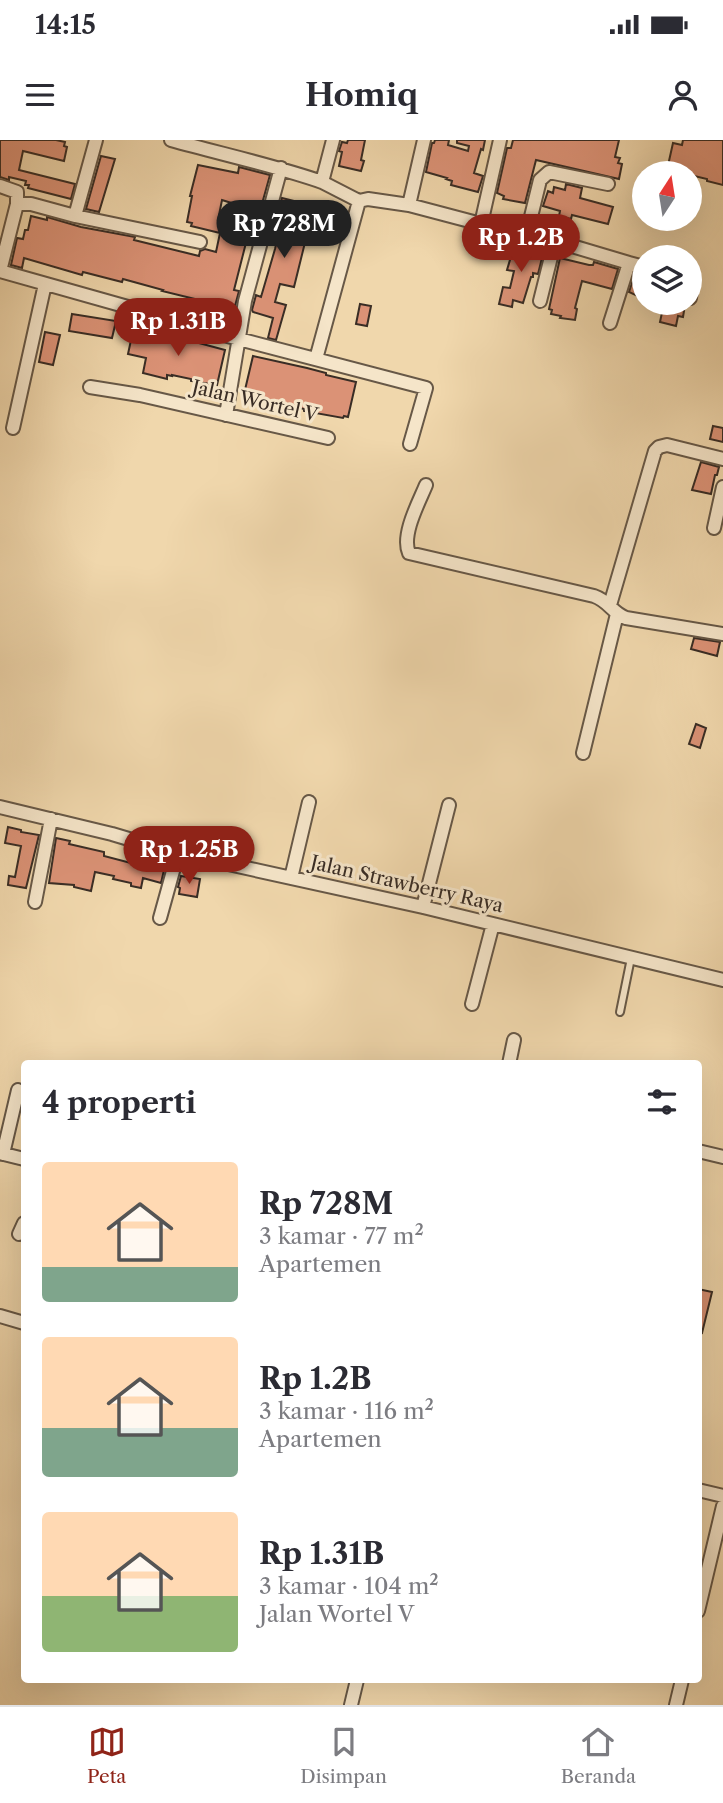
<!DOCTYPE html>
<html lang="id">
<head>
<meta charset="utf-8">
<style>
	body { margin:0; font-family:"Libre Caslon Text",serif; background:#f2f2f3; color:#2b2b33; height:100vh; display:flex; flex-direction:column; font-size:26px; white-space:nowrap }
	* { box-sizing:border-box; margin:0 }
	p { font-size:23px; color:#7c7c81 }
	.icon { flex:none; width:38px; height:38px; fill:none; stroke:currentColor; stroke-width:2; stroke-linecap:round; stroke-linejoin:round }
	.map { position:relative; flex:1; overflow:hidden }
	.drawer { position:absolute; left:21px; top:920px; width:681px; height:623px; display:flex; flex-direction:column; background:#fff; border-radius:7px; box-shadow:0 7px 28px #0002 }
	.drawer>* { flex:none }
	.needle { width:46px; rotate:12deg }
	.buttons { position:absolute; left:632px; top:21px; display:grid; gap:14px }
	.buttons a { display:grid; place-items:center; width:70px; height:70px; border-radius:50%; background:#fff; box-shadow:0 7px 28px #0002; font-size:35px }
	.price { position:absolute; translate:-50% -60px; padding:0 16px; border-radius:24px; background:#8f2418; color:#fff; font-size:23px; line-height:46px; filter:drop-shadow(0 2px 4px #0008) }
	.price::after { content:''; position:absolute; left:50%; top:42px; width:21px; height:16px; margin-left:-10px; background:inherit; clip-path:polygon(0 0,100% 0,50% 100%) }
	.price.active { background:#222; color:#fff }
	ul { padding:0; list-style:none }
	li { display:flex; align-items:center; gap:21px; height:175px; padding:0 21px }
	li span { display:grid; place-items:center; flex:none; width:196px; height:140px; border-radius:7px; color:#555 }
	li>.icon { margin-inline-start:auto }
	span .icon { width:84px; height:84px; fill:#fffc; stroke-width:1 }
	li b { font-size:30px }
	h2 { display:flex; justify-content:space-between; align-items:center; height:84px; padding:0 21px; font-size:30px }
	.status { display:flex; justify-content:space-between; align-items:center; height:49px; padding:0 35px; background:#fff; direction:ltr }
	.status svg { height:19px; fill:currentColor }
	header { display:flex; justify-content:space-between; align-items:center; height:91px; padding:0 21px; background:#fff; font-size:32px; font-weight:800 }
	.dock { display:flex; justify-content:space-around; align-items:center; height:98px; border-top:2px solid #e1e1e2; background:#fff; font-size:19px; color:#7c7c81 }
	.dock a { display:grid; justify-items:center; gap:4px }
	.dock .active { color:#8f2418 }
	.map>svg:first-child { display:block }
	.building { fill:#db9276; stroke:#392d25; stroke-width:2; fill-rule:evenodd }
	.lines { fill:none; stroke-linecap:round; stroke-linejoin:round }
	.service-casing { stroke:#675847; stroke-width:10 }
	.minor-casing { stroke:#675847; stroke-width:16 }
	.service { stroke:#f5e5c9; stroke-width:6 }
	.minor { stroke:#f5e5c9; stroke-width:12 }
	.labels { text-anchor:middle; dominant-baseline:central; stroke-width:6; stroke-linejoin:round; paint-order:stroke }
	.street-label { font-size:19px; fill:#392d25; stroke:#f5e5c9 }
</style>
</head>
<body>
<div class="status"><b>14:15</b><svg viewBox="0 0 49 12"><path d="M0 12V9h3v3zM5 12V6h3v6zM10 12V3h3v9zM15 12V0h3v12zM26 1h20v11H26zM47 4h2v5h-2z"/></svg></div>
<header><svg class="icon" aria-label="menu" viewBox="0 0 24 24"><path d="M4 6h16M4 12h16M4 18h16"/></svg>Homiq<svg class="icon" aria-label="person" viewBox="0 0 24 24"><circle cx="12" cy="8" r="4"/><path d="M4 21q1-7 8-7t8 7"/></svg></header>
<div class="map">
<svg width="723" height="1565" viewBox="0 0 723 1565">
	<rect width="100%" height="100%" fill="#f0d7ac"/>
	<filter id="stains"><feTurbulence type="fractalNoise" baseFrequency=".00286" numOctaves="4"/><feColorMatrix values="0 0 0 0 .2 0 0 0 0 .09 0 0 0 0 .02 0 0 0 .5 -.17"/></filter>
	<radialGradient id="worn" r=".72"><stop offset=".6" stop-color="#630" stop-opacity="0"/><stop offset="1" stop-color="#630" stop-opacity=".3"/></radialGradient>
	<!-- building -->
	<path class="building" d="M 0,0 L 56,0 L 65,2 L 64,6 L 67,7 L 64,21 L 23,11 L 19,30 L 75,44 L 71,59 L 28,48 L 29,45 L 25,45 L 26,41 L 9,37 L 9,40 L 0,37 Z
		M 348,0 L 365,0 L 361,20 L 364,21 L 361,31 L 339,26 L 342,12 L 339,11 L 342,2 L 347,3 Z
		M 435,0 L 449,0 L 448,5 L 468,11 L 469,6 L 457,3 L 457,0 L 485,0 L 483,10 L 481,9 L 474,33 L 483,36 L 478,52 L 451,45 L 452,41 L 446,39 L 447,38 L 426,32 L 432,3 L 434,3 Z
		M 513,0 L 619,0 L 615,17 L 620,18 L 618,23 L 622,24 L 619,39 L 536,20 L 525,63 L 503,59 L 504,56 L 497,53 L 507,8 L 511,8 Z
		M 683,0 L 723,0 L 723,45 L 707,41 L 707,39 L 690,35 L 690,33 L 667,30 L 673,3 L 682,5 Z
		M 101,16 L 115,19 L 99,72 L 86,69 Z
		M 198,25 L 238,33 L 239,27 L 270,35 L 260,71 L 256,70 L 251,83 L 234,150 L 239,151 L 235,166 L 233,165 L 232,168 L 162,151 L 163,150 L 123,139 L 122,142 L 83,132 L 82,135 L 24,118 L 22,128 L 11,125 L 17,98 L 23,99 L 25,90 L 28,90 L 31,76 L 47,80 L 47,77 L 81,87 L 135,97 L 134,100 L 199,116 L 200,111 L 205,109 L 216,112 L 220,93 L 191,86 L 192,83 L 187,82 L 192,56 L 190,56 ZM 222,60 L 241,66 L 236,84 L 218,80 Z
		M 566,44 L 582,48 L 580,58 L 613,67 L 608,84 L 572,75 L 571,79 L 559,76 L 560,71 L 543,66 L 548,51 L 553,53 L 554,47 L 565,50 Z
		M 282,58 L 314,66 L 294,147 L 280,144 L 275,162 L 286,165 L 276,200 L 268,198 L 273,178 L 253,172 L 252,170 L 256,155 L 261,157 L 275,109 L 283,75 L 278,74 Z
		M 515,103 L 528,107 L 527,110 L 543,114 L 538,134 L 533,133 L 533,137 L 531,137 L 523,163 L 513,160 L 512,167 L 499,164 L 503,147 L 510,148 L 514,131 L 507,130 Z
		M 560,118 L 589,125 L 593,125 L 594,122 L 618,129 L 612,149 L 582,141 L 575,168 L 577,169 L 575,180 L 560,178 L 561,176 L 551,174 L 552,170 L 549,169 Z
		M 635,134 L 644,136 L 644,159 L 629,152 Z
		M 664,163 L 679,163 L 685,165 L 683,177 L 678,176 L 676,186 L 660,182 Z
		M 360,164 L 371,166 L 367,186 L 356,184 Z
		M 72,174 L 116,181 L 112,198 L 69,191 Z
		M 133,191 L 184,199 L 225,210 L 217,245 L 191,241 L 191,239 L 172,235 L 172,236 L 167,235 L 167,239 L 143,233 L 146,218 L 128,214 Z
		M 45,192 L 60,195 L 53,225 L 39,222 Z
		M 253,216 L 307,228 L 326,233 L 326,235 L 356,242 L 348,277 L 344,276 L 343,278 L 304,271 L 304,269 L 290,265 L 244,254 Z
		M 713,286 L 723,288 L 723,302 L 710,299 Z
		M 701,322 L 719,327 L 717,335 L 715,335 L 711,354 L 692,350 Z
		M 694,498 L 720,502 L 717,516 L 691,509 Z
		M 696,584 L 706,588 L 700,608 L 689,604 Z
		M 8,687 L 21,690 L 21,692 L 39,695 L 26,748 L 8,745 L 9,736 L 15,737 L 21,706 L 5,703 Z
		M 56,698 L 70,701 L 69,704 L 104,712 L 104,716 L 131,723 L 131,724 L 149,728 L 149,726 L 164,730 L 161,743 L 143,738 L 141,748 L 131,746 L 131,743 L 113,739 L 114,736 L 95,732 L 91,751 L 74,747 L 74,745 L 49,743 Z
		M 181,736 L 200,739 L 197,757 L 179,754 L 180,748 L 178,747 Z
		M 698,1149 L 712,1152 L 702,1193 L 698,1192 Z"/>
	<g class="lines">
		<!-- service casing -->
		<g class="service-casing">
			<path id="service" d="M 620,872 L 631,818"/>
		</g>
		<!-- minor casing -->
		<g class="minor-casing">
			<path id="minor" d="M 171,0 C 221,14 273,25 322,42 L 333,0
				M 424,0 L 409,65 L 481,84 L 500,0
				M 322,42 L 359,61 L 368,59 L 409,65
				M 0,46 L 17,52 L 17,64
				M 75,76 L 96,0
				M 481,84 L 527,93 L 540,40 L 549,32 L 608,44
				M 527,93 L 555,101 L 540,161
				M 555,101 L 629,123 L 610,183
				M 200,102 L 75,76 L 31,64 L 17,64 L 0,131 L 142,171 L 197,188 L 426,248 L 410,304
				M 629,123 L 644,127
				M 690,142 L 692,144 L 690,158
				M 316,219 L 359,61
				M 90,247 L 140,255 L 328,298
				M 226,275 L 245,161 L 281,28
				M 13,288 L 45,144
				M 426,345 C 419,362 401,395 409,413 L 594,456 C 609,461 612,473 626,478 L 723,494
				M 714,388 L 723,347
				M 610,465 L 655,311 L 659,307 L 667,305 L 723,319
				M 583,613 L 617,474
				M 0,667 L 112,694 L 169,711 L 423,767 L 723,840
				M 291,738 L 309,662
				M 35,762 L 51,679
				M 423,767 L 449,665
				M 160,778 L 178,713
				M 472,864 L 493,784
				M 509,924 L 514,900
				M 698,1011 L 723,1017
				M 0,1013 L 24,1019
				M 3,1014 L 18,950
				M 19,1094 L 24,1083
				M 0,1176 L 24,1183
				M 698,1350 L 723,1356
				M 698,1471 L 723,1366
				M 351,1565 L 357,1540
				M 676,1565 L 682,1540"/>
		</g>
		<!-- service -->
		<use href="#service" class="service"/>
		<!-- minor -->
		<use href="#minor" class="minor"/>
	</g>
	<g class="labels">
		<!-- street labels -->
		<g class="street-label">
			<text transform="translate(255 261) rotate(13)">Jalan Wortel V</text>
			<text transform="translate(407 744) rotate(13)">Jalan Strawberry Raya</text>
		</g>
	</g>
	<rect width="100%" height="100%" filter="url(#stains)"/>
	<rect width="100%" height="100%" fill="url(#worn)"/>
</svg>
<div class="buttons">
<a><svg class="needle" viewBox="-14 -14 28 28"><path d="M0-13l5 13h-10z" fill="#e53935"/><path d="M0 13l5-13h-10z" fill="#7c7c81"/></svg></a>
<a><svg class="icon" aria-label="layers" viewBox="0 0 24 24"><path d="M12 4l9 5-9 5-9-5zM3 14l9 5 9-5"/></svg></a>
</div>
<b class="price active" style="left:284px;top:120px">Rp 728M</b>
<b class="price" style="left:521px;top:134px">Rp 1.2B</b>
<b class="price" style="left:178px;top:218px">Rp 1.31B</b>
<b class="price" style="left:189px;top:746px">Rp 1.25B</b>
<section class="drawer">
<h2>4 properti<svg class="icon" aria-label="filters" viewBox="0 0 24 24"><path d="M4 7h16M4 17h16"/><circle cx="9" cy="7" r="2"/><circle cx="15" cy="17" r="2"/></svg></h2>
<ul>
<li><span style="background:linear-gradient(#ffd9b3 75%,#7fa58c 0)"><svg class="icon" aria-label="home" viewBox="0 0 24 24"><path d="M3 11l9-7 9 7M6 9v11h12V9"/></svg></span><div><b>Rp 728M</b><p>3 kamar · 77 m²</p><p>Apartemen</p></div></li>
<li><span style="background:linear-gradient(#ffd9b3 65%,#7fa58c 0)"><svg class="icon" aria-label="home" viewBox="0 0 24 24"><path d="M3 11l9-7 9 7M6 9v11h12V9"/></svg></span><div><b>Rp 1.2B</b><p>3 kamar · 116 m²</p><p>Apartemen</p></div></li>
<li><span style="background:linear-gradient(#ffd9b3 60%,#8fb573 0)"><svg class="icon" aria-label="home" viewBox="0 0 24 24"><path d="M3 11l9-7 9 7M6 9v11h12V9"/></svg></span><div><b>Rp 1.31B</b><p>3 kamar · 104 m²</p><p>Jalan Wortel V</p></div></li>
</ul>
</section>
</div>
<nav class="dock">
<a class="active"><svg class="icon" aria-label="map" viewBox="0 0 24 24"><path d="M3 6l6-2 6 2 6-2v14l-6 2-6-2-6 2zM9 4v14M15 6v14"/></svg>Peta</a>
<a><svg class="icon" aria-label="saved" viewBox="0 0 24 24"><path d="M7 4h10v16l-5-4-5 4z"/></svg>Disimpan</a>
<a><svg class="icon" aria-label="home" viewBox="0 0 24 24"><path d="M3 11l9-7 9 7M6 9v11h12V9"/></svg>Beranda</a>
</nav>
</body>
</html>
